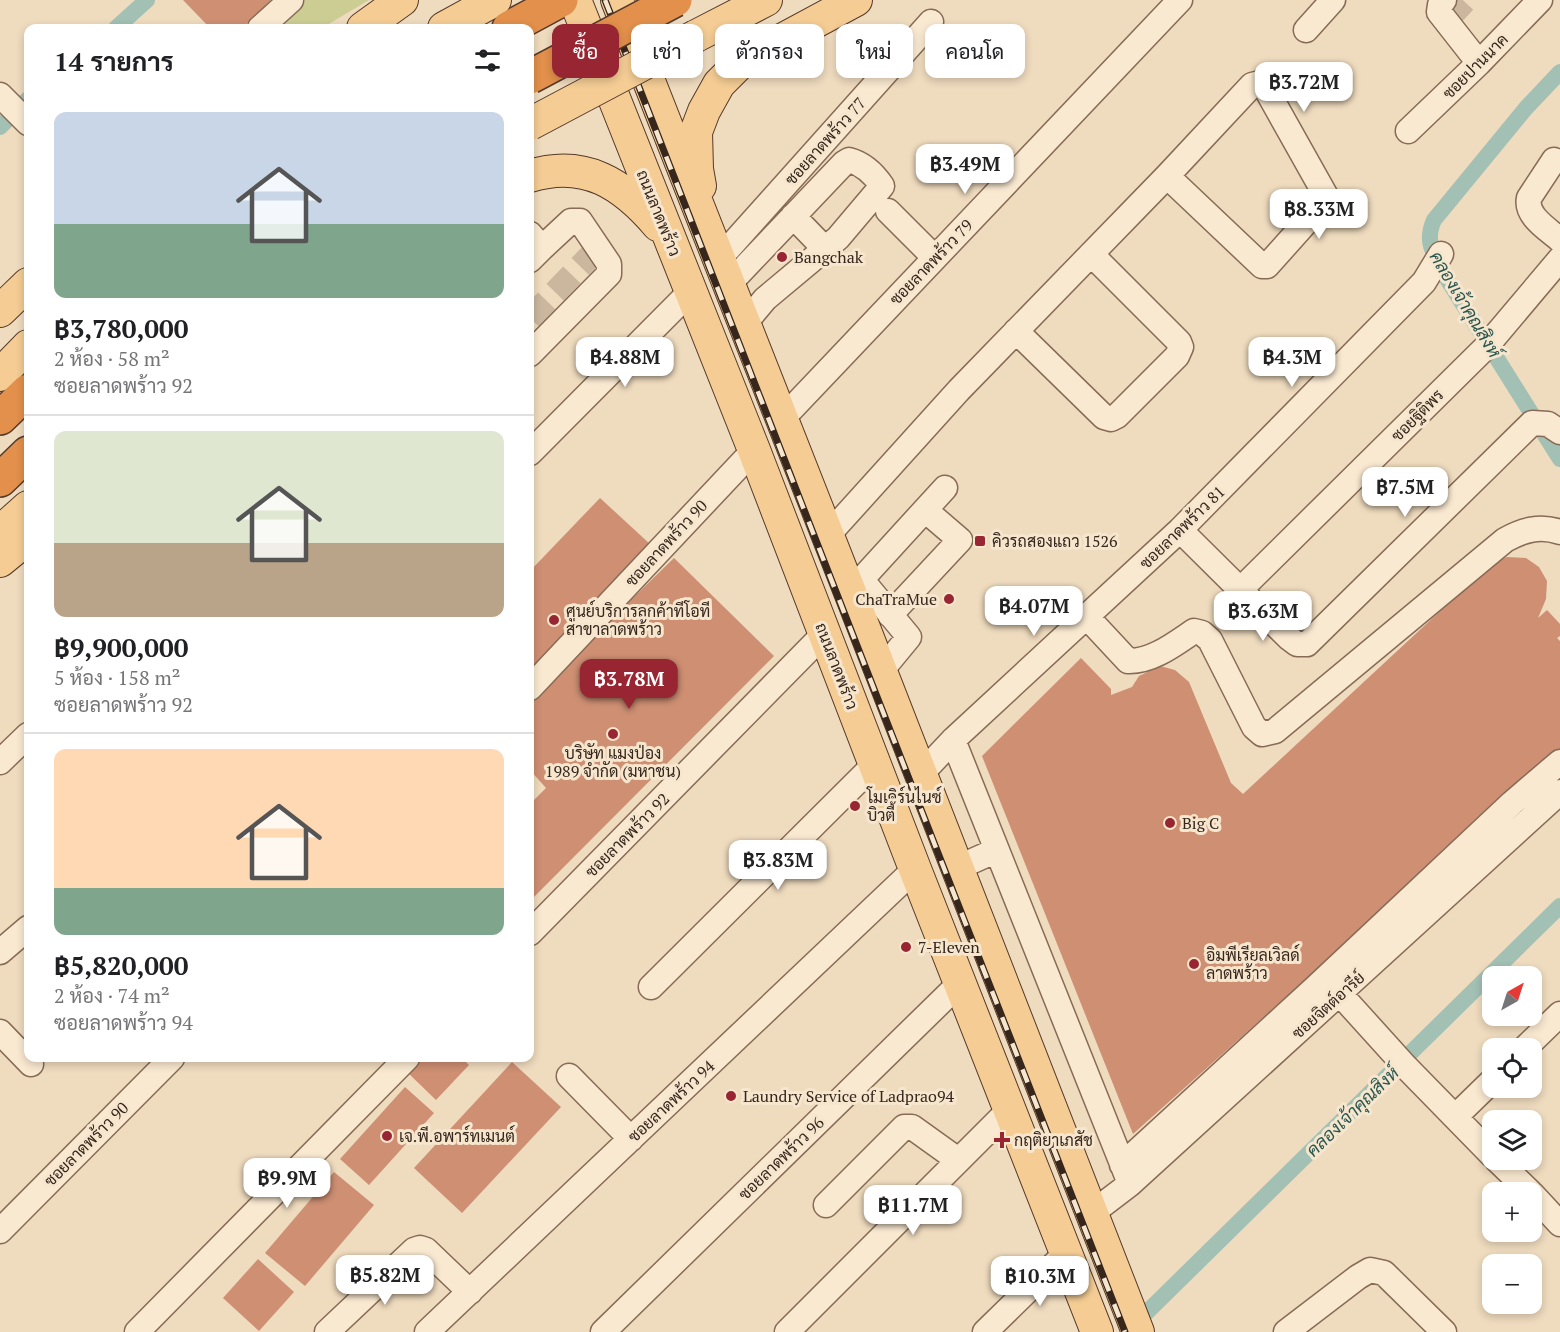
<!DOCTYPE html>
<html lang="th">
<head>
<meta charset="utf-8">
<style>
	body { margin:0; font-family:"PT Serif",Sarabun,serif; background:#f2f2f2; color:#202124; height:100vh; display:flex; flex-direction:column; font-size:22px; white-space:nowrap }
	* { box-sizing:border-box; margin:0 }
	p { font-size:20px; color:#757577 }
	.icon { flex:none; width:33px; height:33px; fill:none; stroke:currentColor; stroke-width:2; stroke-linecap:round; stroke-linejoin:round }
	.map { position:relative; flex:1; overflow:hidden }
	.side { position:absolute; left:24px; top:24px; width:510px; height:1038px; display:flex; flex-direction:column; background:#fff; border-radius:12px; box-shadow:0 3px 9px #0003 }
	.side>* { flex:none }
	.guide { position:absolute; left:552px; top:24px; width:570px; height:54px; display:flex; gap:12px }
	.needle { width:39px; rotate:39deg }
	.controls { position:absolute; left:1482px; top:966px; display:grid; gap:12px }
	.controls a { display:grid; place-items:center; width:60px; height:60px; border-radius:12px; background:#fff; box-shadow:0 3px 9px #0003; font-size:30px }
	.price { position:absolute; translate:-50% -51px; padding:0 14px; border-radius:12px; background:#fff; color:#222; font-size:20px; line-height:39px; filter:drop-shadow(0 2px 3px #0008) }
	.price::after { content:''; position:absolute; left:50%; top:36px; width:18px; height:14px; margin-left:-9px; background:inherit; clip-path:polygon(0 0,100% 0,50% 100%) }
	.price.on { background:#982532; color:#fff }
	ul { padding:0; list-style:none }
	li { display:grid; align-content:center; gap:12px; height:318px; padding:0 30px }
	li+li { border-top:2px solid #e0e0e0 }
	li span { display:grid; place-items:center; height:186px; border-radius:12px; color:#555 }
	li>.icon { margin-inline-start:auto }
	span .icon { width:108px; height:108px; fill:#fffc; stroke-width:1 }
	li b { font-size:26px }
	h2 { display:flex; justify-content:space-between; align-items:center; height:72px; padding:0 30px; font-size:26px }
	.pill { padding:0 21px; border-radius:12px; background:#fff; box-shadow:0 3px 9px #0003; font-size:21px; line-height:54px }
	.pill.on { background:#982532; color:#fff }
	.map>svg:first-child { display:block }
	.green { fill:#cccd92 }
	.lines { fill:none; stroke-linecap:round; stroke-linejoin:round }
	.canal { stroke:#a2c0b4; stroke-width:16 }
	.building { fill:#ce8f73 }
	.minor-tunnel { stroke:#cab79e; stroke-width:24; stroke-dasharray:24 12; stroke-linecap:butt }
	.minor-casing { stroke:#876b56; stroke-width:27 }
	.major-casing { stroke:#553a2b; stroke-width:34 }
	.highway-casing { stroke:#553a2b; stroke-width:36 }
	.minor { stroke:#fae9d1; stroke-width:24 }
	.major { stroke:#f4cc94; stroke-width:32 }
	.highway { stroke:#e2904b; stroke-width:33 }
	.rail-casing { stroke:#36261c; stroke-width:7 }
	.rail { stroke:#f6e6ce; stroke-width:4.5; stroke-dasharray:14; stroke-linecap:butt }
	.major-bridge-casing { stroke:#553a2b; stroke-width:34; stroke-linecap:butt }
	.highway-bridge-casing { stroke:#553a2b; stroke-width:36; stroke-linecap:butt }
	.major-bridge { stroke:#f4cc94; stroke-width:32 }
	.highway-bridge { stroke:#e2904b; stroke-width:33 }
	.poi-dot { fill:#982532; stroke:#f6e6ce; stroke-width:2 }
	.labels { text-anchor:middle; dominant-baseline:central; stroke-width:6; stroke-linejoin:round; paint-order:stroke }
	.street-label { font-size:16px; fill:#36261c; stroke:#f6e6ce }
	.poi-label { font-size:16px; fill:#36261c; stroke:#f6e6ce; text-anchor:start }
	.water-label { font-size:18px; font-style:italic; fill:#2a574f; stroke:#f6e6ce }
</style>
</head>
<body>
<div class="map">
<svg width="1560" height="1332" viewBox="0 0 1560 1332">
	<rect width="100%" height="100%" fill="#efdbbe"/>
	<!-- green -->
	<path class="green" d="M 305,0 L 369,0 L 322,28 L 280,28 Z"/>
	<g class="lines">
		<!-- canal -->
		<path class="canal" d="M 116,28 L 147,0
			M 1560,72 L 1526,108 L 1434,220 C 1424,242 1434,254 1444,274 L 1560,459
			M 0,127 L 28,99
			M 1144,1315 L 1560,906"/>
	</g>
	<!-- building -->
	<path class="building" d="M 183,0 L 271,0 L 242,28 L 210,28 Z
		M 600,498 L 651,545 L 530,670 L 530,571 Z
		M 1507,557 L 1526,558 L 1539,567 L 1547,581 L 1546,599 L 1538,618 L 1547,610 L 1560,624 L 1560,636 L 1557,638 L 1560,641 L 1560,752 L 1133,1134 L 982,756 L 1081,658 L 1111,689 L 1111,695 L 1132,687 L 1139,676 L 1160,666 L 1175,670 L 1189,682 L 1231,783 L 1243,794 L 1492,563 Z
		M 674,558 L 774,656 L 530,901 L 530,804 L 546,788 L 530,770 L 530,698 Z
		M 417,1058 L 462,1058 L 469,1065 L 436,1100 L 405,1070 Z
		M 512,1062 L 561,1107 L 462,1213 L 414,1168 Z
		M 405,1087 L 434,1113 L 369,1185 L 340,1159 Z
		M 334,1172 L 374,1205 L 305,1286 L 265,1253 Z
		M 258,1259 L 294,1292 L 259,1331 L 223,1298 Z"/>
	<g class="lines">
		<!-- minor-tunnel -->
		<path class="minor-tunnel" d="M 1448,19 L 1466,0
			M 530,318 L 598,248"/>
		<!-- minor casing -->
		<g class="minor-casing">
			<path id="minor" d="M 1444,0 L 1440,5 L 1439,12 L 1479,63
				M 260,28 L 291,0
				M 1306,30 L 1333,0
				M 0,95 L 28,123
				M 1408,131 L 1479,63 L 1540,0
				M 1554,160 L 1529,198 C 1525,216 1548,229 1560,240
				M 888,211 L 935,258
				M 793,216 L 825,249
				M 530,234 L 542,248 L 530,260
				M 719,259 L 931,22
				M 729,284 L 844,163 L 849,160 C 864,164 874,174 882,186 L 838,238 L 765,299 L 745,323
				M 1016,331 L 1104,417 L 1111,419 L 1117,416 L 1177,356 L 1181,347 L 1179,342 L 1091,254
				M 530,354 L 609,274 L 609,264 L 580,221 L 571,221 L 542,248
				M 782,419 L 1180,0
				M 530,453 L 690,292
				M 1180,530 L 1289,638 L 1297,644 L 1307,644 L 1532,423 L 1548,424 L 1560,432
				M 828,535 L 959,390 L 1167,176 L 1252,85 L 1260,83 L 1266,89 L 1326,196 L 1326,200 L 1267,266 L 1262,266 L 1167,176
				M 861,579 L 909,637 L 881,671
				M 1241,589 L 1485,348 L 1560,259
				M 850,592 L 945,488
				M 890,615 L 960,540 L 925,510
				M 1087,617 L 1128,661 C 1152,662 1176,643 1194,631 L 1202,633 L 1210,640 L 1254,727 L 1262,734 L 1275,731 L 1505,540 C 1523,530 1540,525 1560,532
				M 530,688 L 754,450
				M 953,740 L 1127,1176
				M 0,762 L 28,735
				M 920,775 L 953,740 L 1180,530 L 1424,282 L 1441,254
				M 957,868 L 997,850
				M 530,933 L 825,633
				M 0,952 L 28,928
				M 651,987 L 875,764
				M 1340,994 L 1406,1067 L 1492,1155
				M 0,1032 L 31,1064
				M 1525,1048 L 1560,1014
				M 569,1076 L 631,1139
				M 1455,1117 L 1492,1081
				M 1497,1160 L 1530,1192
				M 1122,1165 L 1315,988 L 1512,803 L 1560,762
				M 1532,1194 L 1560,1224
				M 826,1205 L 904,1127 L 912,1127 L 958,1160
				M 1092,1213 L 1130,1184 L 1560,792
				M 0,1231 L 172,1058
				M 137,1332 L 407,1058
				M 327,1332 L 414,1250 L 420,1248 L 426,1250 L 470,1292
				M 427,1332 L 915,869
				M 603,1332 L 960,983
				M 787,1332 L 1009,1110
				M 985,1332 L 1066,1253
				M 1286,1332 L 1358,1277 L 1370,1270 L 1384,1273 L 1444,1332"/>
		</g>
		<!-- major casing -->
		<g class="major-casing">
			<path id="major" d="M 575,0 L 754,450 L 915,869 L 1097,1332
				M 617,0 L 850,592 L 1138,1332
				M 363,28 L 402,0
				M 444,28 L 495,0
				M 696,36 L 766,0
				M 530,176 C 585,159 623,184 658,225
				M 700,186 L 697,169 L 696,132 L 704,111 L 719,84 L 741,62 L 856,0
				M 0,311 L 28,284
				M 0,375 L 28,346
				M 0,532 L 28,507
				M 0,561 L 28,538"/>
		</g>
		<!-- highway casing -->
		<g class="highway-casing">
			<path id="highway" d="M 509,28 L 561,0
				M 0,418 L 28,391
				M 0,480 L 28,453"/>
		</g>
		<!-- minor -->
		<use href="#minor" class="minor"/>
		<!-- major -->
		<use href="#major" class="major"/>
		<!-- highway -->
		<use href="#highway" class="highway"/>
		<!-- rail casing -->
		<g class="rail-casing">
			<path id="rail" d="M 605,0 L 1125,1332"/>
		</g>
		<!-- rail -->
		<use href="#rail" class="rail"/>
		<!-- major-bridge casing -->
		<g class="major-bridge-casing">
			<path id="major-bridge" d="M 530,124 L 696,36"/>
		</g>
		<!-- highway-bridge casing -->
		<g class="highway-bridge-casing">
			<path id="highway-bridge" d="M 530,77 L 675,0"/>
		</g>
		<!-- major-bridge -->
		<use href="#major-bridge" class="major-bridge"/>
		<!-- highway-bridge -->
		<use href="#highway-bridge" class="highway-bridge"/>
	</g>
	<!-- markers -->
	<g class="poi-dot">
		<circle cx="782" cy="257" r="6"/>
		<rect x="974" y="535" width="12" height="12" rx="3"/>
		<circle cx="949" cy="599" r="6"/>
		<circle cx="554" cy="620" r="6"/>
		<circle cx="613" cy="734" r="6"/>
		<circle cx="855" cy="806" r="6"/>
		<circle cx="1170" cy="823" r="6"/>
		<circle cx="906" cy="947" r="6"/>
		<circle cx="1194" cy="964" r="6"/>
		<circle cx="731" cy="1096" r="6"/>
		<circle cx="387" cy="1136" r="6"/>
		<path d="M999 1131h6v6h6v6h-6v6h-6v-6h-6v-6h6z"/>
	</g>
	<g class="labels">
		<!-- street labels -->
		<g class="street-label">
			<text transform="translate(1475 66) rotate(-45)">ซอยปานนาค</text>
			<text transform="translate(825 141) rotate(-48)">ซอยลาดพร้าว 77</text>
			<text transform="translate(659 213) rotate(68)">ถนนลาดพร้าว</text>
			<text transform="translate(931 262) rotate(-46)">ซอยลาดพร้าว 79</text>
			<text transform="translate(1417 415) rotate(-45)">ซอยฐิติพร</text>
			<text transform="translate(1182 527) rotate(-44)">ซอยลาดพร้าว 81</text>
			<text transform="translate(666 543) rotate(-47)">ซอยลาดพร้าว 90</text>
			<text transform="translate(837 666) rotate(69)">ถนนลาดพร้าว</text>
			<text transform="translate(627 835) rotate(-45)">ซอยลาดพร้าว 92</text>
			<text transform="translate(1328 1005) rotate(-42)">ซอยจิตต์อารีย์</text>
			<text transform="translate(671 1101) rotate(-43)">ซอยลาดพร้าว 94</text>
			<text transform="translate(86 1144) rotate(-45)">ซอยลาดพร้าว 90</text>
			<text transform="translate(781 1158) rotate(-44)">ซอยลาดพร้าว 96</text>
		</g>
		<!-- poi labels -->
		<g class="poi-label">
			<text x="794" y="257">Bangchak</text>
			<text x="992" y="541">คิวรถสองแถว 1526</text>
			<text x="937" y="599" text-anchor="end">ChaTraMue</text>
			<text x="566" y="611">ศูนย์บริการลูกค้าทีโอที<tspan x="566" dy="18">สาขาลาดพร้าว</tspan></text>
			<text x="613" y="753" text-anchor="middle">บริษัท แมงป่อง<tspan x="613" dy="18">1989 จำกัด (มหาชน)</tspan></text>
			<text x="867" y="797">โมเดิร์นไนซ์<tspan x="867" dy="18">บิวตี้</tspan></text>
			<text x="1182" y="823">Big C</text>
			<text x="918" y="947">7-Eleven</text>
			<text x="1206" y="955">อิมพีเรียลเวิลด์<tspan x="1206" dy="18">ลาดพร้าว</tspan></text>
			<text x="743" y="1096">Laundry Service of Ladprao94</text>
			<text x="399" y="1136">เจ.พี.อพาร์ทเมนต์</text>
			<text x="1014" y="1140">กฤติยาเภสัช</text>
		</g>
		<!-- water labels -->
		<g class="water-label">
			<text transform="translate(1466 304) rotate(59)">คลองเจ้าคุณสิงห์</text>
			<text transform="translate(1352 1111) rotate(-44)">คลองเจ้าคุณสิงห์</text>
		</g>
	</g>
</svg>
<div class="controls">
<a><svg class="needle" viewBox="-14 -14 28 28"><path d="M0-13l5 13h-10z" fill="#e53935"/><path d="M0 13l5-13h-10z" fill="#757577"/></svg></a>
<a><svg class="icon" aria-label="locate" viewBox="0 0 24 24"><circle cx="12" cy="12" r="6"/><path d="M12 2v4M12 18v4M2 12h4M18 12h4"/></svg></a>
<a><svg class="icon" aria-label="layers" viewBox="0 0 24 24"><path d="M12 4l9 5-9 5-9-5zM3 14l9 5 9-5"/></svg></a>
<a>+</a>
<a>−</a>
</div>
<b class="price" style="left:1304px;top:113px">฿3.72M</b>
<b class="price" style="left:965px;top:195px">฿3.49M</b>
<b class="price" style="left:1319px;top:240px">฿8.33M</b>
<b class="price" style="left:625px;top:388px">฿4.88M</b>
<b class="price" style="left:1292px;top:388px">฿4.3M</b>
<b class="price" style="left:1405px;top:518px">฿7.5M</b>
<b class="price" style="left:1034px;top:637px">฿4.07M</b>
<b class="price" style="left:1263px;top:642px">฿3.63M</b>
<b class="price on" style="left:629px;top:710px">฿3.78M</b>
<b class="price" style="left:778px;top:891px">฿3.83M</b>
<b class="price" style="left:287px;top:1209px">฿9.9M</b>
<b class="price" style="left:913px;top:1236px">฿11.7M</b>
<b class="price" style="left:385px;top:1306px">฿5.82M</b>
<b class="price" style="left:1040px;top:1307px">฿10.3M</b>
<div class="guide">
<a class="pill on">ซื้อ</a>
<a class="pill">เช่า</a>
<a class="pill">ตัวกรอง</a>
<a class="pill">ใหม่</a>
<a class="pill">คอนโด</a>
</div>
<section class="side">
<h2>14 รายการ<svg class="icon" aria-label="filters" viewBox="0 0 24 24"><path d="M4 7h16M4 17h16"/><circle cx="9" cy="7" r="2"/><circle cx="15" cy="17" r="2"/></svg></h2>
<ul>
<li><span style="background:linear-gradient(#c9d6e8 60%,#7fa58c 0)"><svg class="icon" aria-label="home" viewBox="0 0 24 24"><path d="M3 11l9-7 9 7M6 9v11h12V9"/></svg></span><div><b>฿3,780,000</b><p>2 ห้อง · 58 m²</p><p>ซอยลาดพร้าว 92</p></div></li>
<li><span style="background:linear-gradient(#dfe7d0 60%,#b9a48a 0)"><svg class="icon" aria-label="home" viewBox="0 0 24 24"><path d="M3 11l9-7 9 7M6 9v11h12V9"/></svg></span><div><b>฿9,900,000</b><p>5 ห้อง · 158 m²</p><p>ซอยลาดพร้าว 92</p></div></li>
<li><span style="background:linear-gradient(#ffd9b3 75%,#7fa58c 0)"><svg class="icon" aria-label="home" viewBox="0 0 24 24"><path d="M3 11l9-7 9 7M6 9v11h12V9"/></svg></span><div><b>฿5,820,000</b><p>2 ห้อง · 74 m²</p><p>ซอยลาดพร้าว 94</p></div></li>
</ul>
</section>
</div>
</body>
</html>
